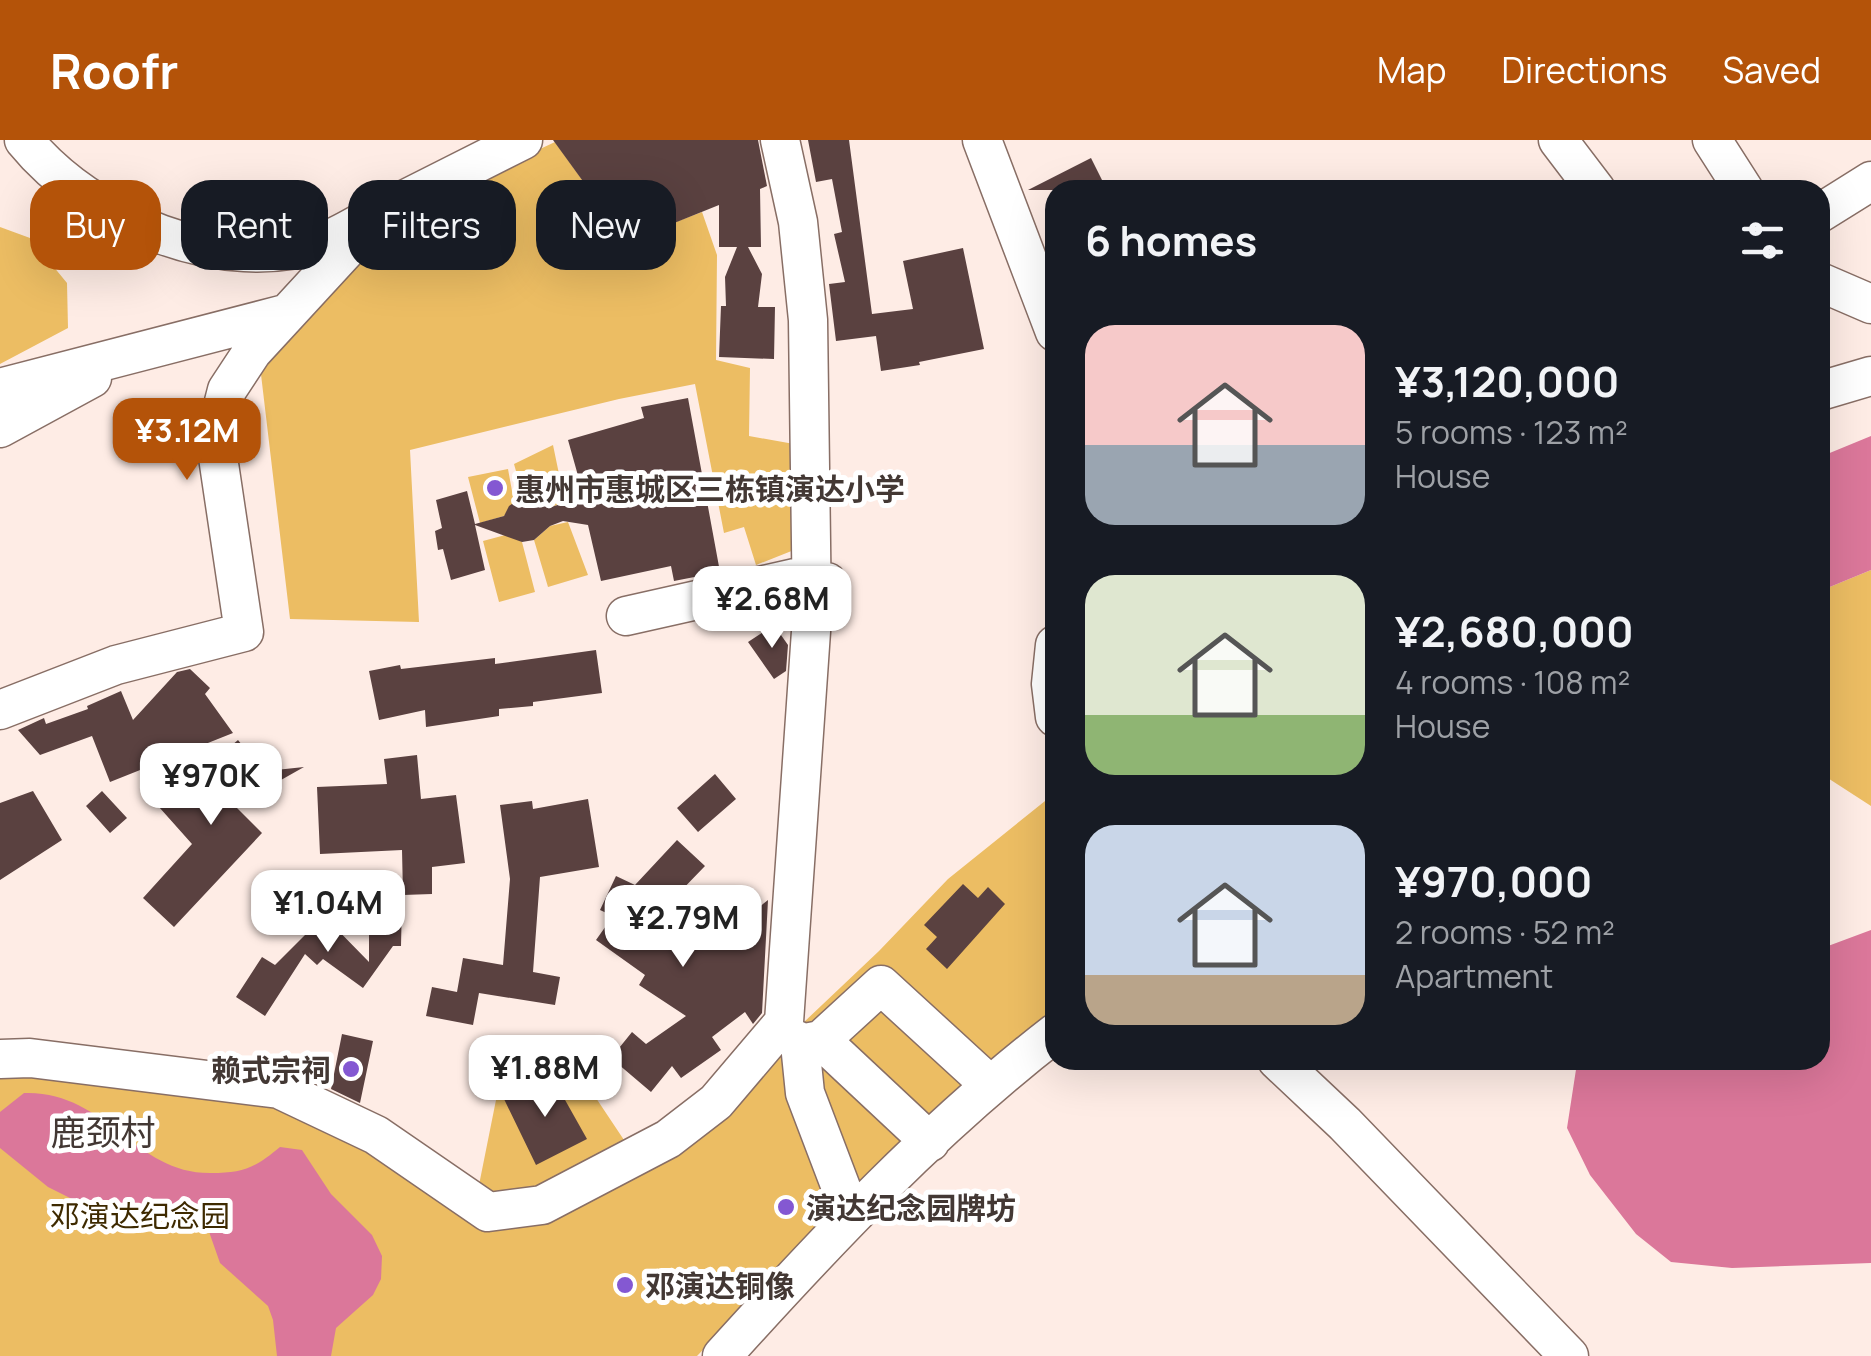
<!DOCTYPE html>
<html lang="en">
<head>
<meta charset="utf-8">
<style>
	body { margin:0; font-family:Manrope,"Noto Sans SC",sans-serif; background:#20242c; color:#f1f3f6; height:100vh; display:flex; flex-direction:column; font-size:38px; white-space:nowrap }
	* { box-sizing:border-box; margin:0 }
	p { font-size:32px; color:#9ea1a6 }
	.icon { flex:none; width:55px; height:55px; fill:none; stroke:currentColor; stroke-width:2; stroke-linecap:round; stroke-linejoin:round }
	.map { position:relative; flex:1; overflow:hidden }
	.drawer { position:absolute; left:1045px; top:40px; width:785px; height:890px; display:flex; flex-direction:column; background:#171b24; border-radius:30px; box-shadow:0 10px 40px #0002 }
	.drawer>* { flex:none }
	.guide { position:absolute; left:30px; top:40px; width:865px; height:90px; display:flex; gap:20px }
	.price { position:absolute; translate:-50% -85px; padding:0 22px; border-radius:20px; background:#fff; color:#222; font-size:32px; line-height:65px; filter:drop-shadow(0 2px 5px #0008) }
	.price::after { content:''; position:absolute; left:50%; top:60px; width:30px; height:22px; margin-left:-15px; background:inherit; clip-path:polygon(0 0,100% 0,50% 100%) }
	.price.on { background:#b45309; color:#fff }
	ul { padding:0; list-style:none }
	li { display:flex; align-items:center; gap:30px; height:250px; padding:0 40px }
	li span { display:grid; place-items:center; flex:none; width:280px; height:200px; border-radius:30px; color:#555 }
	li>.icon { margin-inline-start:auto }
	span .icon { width:120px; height:120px; fill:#fffc; stroke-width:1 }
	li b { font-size:42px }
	h2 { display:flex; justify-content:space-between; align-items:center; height:120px; padding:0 40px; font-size:42px }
	.pill { padding:0 35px; border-radius:30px; background:#171b24; box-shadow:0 10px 40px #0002; font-size:35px; line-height:90px }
	.pill.on { background:#b45309; color:#fff }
	header { display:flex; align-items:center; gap:60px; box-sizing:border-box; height:140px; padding:0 50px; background:#b45309; color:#fff }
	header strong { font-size:48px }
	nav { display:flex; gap:55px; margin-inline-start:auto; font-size:35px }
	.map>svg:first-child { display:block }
	.green { fill:#ecbd63 }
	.water { fill:#db779a }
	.building { fill:#5a4140 }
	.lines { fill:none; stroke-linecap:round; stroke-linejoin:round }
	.minor-casing { stroke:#886e65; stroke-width:41 }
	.minor { stroke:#fff; stroke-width:38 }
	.poi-dot { fill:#8458d2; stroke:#fff; stroke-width:4 }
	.labels { text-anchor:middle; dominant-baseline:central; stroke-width:10; stroke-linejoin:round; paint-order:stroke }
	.poi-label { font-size:30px; font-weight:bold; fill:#433834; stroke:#fff; text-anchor:start }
	.park-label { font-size:30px; fill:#3e2a00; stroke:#fff }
	.quarter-label { font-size:35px; fill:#433834; stroke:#fff }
</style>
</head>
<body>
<header>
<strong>Roofr</strong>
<nav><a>Map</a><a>Directions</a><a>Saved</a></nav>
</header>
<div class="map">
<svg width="1871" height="1216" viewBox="0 0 1871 1216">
	<rect width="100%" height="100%" fill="#feece5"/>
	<!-- green -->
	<path class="green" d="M 555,2 L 626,101 L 702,72 L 717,115 L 716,220 L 750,228 L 749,296 L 794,304 L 794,410 L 756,425 L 744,387 L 724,393 L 695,244 L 619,259 L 410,310 L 419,482 L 290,479 L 260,226 L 360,119 L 425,63 Z
		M 0,87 L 30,98 L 67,143 L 68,188 L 0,224 Z
		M 553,305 L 565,363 L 550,367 L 543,359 L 523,356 L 514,324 Z
		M 508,329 L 514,362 L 504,376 L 480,383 L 468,337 Z
		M 568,382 L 588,435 L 548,447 L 534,400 L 550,386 Z
		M 509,394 L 522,402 L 535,452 L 499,462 L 483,401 Z
		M 1871,430 L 1871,666 L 1820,633 L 1820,451 Z
		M 1055,653 L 1055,891 L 831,1078 L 697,1216 L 0,1216 L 0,925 L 217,940 L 479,1045 L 499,945 L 562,907 L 630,1009 L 803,883 L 879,811 L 948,739 Z"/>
	<!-- water -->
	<path class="water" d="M 1871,296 L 1871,430 L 1820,451 L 1820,317 Z
		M 1871,790 L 1871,1123 L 1732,1128 L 1671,1122 L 1636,1094 L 1590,1035 L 1567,988 L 1577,923 L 1580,920 L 1820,920 L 1820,809 Z
		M 24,953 C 106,950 134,1034 211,1033 C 243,1033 255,1028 280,1007 L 302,1010 L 331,1054 L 372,1095 L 382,1116 L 381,1139 L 373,1155 L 336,1188 L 331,1216 L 277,1216 L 273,1180 L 268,1166 L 220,1123 L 200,1066 L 119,1076 L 100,1073 L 48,1047 L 0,1008 L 0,972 Z"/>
	<!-- building -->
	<path class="building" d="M 553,0 L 758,0 L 767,46 L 760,49 L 761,107 L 748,107 L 762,134 L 758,167 L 775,167 L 774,219 L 719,217 L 721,166 L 726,166 L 725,137 L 737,107 L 719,107 L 719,65 L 627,102 Z
		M 808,0 L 849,0 L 872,174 L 913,169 L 903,121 L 963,108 L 984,209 L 919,222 L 920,225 L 881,231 L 876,196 L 836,201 L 829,144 L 845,142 L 834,94 L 842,92 L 832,39 L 816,42 Z
		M 1091,18 L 1107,50 L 1028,50 Z
		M 688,258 L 720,432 L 674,441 L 671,426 L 601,441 L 588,385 L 563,381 L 550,386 L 534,400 L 522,402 L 475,385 L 485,430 L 451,440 L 443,409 L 438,410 L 435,391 L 442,388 L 436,360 L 467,351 L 475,384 L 504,376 L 509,366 L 523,356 L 543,359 L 551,367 L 584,357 L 568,300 L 644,278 L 641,267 Z
		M 774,485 L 788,505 L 786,531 L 774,539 L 748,502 Z
		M 596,510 L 602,553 L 533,562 L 533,566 L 499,569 L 499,576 L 426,587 L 425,570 L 379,580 L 369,531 L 400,525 L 401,529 L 495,518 L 495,524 Z
		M 190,529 L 210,548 L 205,554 L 233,593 L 110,642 L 92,596 L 40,615 L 18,590 L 44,578 L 46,584 L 88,569 L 87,566 L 121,551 L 133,580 L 177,532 Z
		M 238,600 L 246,610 L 253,607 L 257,632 L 304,627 L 235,666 L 262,693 L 174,787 L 143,758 L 192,704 L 159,667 Z
		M 417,615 L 421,659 L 456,655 L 465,723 L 432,727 L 432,754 L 403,755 L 402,710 L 320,714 L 317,647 L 387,644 L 384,619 Z
		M 715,634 L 736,659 L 698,692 L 677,668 Z
		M 33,651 L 62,700 L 0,740 L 0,663 Z
		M 102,651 L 127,678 L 110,693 L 86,666 Z
		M 588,659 L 599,727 L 540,737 L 533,832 L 560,837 L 555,865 L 479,853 L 473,885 L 426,876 L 432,847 L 457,852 L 463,818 L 503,825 L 510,739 L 500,665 L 532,661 L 533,669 Z
		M 677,700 L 705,726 L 647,786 L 687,813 L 730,782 L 734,787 L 768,760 L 762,873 L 753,884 L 745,872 L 712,897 L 721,910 L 681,938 L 672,926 L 651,952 L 611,918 L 632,892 L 646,904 L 686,876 L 639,845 L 645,835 L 596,800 L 613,776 L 600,770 L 616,736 L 635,745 Z
		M 963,744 L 978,758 L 988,747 L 1005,764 L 947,829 L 926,809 L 937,797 L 924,785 Z
		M 369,760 L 402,760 L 401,806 L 393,806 L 363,848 L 323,819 L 317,825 L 305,814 L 265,876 L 236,857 L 262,817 L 275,825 L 324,776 L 369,822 Z
		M 342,894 L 373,901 L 360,963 L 331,949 Z
		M 551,935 L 587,999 L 536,1025 L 504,959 Z"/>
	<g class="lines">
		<!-- minor casing -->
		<g class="minor-casing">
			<path id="minor" d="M 24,0 C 89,80 224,138 325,101 C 346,93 366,79 386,69 C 432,46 477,23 523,0
				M 982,0 L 1055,192
				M 1558,0 L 1596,50
				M 1712,0 L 1744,50
				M 1820,73 L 1871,41
				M 1820,142 L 1871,164
				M 0,248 L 285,174
				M 1820,251 L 1871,236
				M 0,288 L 92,238
				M 626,476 L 795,438 L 827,442
				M 1055,505 L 1051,544 L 1055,577
				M 0,570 L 116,525 L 244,492 L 215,297 L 227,250 L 252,212 L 381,72
				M 797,900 L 800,904 L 821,900 L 930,1002
				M 821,900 L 881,845 L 989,944
				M 800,904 L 805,953 L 851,1074
				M 0,919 L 30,918 L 279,949 L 376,995 L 488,1072 L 542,1065 L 668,999 L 716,962 L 784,882 L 812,477 L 808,180 L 798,82 L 780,0
				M 1277,920 L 1345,984 L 1569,1216
				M 722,1216 C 826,1101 932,988 1055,893"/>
		</g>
		<!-- minor -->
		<use href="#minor" class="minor"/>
	</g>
	<!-- markers -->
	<g class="poi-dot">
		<circle cx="495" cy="348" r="10"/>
		<circle cx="351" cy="929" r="10"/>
		<circle cx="786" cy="1067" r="10"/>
		<circle cx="625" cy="1145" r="10"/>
	</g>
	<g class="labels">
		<!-- poi labels -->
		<g class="poi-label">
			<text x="515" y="348">惠州市惠城区三栋镇演达小学</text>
			<text x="331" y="929" text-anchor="end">赖式宗祠</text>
			<text x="806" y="1067">演达纪念园牌坊</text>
			<text x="645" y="1145">邓演达铜像</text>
		</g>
		<!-- park labels -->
		<g class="park-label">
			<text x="140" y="1075">邓演达纪念园</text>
		</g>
		<!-- quarter labels -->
		<g class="quarter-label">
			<text x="103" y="992">鹿颈村</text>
		</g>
	</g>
</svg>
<b class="price on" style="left:187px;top:343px">¥3.12M</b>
<b class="price" style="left:772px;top:511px">¥2.68M</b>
<b class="price" style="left:211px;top:688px">¥970K</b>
<b class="price" style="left:328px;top:815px">¥1.04M</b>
<b class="price" style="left:683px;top:830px">¥2.79M</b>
<b class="price" style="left:545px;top:980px">¥1.88M</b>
<div class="guide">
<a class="pill on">Buy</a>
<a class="pill">Rent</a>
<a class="pill">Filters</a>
<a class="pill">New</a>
</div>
<section class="drawer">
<h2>6 homes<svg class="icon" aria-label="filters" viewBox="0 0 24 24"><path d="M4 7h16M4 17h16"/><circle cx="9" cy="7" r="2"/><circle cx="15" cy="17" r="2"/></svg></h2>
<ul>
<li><span style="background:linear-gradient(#f6c9c9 60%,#9aa5b1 0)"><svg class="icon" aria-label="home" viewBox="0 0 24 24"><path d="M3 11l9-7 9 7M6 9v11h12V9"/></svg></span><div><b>¥3,120,000</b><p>5 rooms · 123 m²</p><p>House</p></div></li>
<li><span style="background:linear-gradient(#dfe7d0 70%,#8fb573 0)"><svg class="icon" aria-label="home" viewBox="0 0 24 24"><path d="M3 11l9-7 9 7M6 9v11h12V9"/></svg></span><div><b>¥2,680,000</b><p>4 rooms · 108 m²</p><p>House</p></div></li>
<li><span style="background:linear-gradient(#c9d6e8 75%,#b9a48a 0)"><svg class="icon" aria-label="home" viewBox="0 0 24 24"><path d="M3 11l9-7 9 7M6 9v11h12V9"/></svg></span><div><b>¥970,000</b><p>2 rooms · 52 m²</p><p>Apartment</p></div></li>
</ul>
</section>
</div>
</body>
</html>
